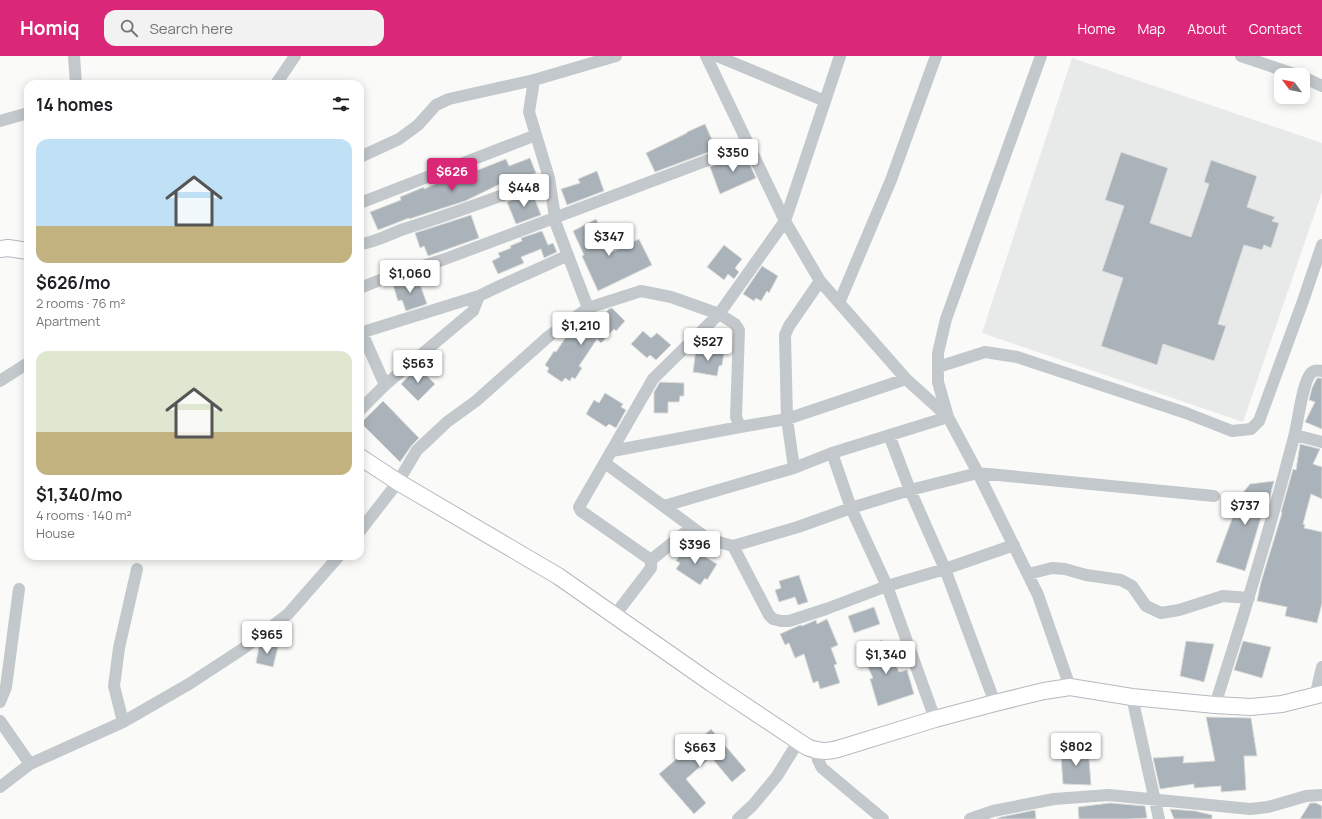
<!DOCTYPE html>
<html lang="en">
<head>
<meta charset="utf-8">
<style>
	body { margin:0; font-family:Manrope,sans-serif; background:#f2f2f2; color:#202124; height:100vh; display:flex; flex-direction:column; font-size:15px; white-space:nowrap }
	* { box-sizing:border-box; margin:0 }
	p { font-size:13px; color:#757577 }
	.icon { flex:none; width:22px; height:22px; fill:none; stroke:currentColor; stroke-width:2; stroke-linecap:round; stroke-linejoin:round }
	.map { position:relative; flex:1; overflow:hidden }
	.drawer { position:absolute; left:24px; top:24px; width:340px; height:480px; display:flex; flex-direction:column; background:#fff; border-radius:12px; box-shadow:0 2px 10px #0003 }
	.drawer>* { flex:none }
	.needle { width:26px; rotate:302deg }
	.fabs { position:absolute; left:1274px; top:12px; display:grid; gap:8px }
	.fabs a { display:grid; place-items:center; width:36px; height:36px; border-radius:8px; background:#fff; box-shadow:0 2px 10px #0003; font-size:20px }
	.price { position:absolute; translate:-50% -34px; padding:0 9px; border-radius:4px; background:#fff; color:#222; font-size:13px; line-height:26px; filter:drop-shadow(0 1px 2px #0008) }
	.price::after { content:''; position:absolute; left:50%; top:24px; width:12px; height:9px; margin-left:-6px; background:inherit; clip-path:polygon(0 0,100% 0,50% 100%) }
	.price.on { background:#db2777; color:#fff }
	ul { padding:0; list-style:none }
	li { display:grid; align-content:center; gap:8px; height:212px; padding:0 12px }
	li span { display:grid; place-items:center; height:124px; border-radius:12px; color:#555 }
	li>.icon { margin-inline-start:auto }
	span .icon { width:72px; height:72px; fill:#fffc; stroke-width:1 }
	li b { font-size:17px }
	h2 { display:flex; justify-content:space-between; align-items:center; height:48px; padding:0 12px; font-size:17px }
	header { display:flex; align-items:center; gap:24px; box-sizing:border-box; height:56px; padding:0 20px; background:#db2777; color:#fff }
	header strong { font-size:19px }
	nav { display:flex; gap:22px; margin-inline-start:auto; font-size:14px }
	.search { width:280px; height:36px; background:#f2f2f2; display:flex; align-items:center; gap:10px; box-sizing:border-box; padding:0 14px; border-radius:12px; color:#757577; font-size:15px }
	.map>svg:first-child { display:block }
	.built { fill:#e8e9e9 }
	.building { fill:#aab3b9; stroke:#dcdcda }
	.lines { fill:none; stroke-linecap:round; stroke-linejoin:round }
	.secondary-casing { stroke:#b3babf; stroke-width:18 }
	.street { stroke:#c3c8cc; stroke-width:12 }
	.secondary { stroke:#fff; stroke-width:16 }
</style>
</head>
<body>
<header>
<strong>Homiq</strong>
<div class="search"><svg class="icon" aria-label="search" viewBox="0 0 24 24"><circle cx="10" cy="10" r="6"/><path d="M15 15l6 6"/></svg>Search here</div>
<nav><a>Home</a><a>Map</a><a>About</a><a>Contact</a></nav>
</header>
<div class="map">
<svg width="1322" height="763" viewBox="0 0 1322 763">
	<rect width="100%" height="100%" fill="#fafaf8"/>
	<!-- built -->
	<path class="built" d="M 1072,2 L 1322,87 L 1322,136 L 1243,366 L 982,277 Z"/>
	<!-- building -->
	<path class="building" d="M 705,68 L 713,86 L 714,86 L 717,93 L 655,116 L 646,97 L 687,77 L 687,76 Z
		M 1121,96 L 1168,112 L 1150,167 L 1191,181 L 1209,128 L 1204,126 L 1211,104 L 1257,120 L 1247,151 L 1275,161 L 1272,165 L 1279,167 L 1271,192 L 1264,189 L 1262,194 L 1244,189 L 1218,268 L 1226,270 L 1214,305 L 1163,288 L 1157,309 L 1101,290 L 1123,222 L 1102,215 L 1124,150 L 1105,144 Z
		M 745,98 L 756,122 L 720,138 L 710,111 Z
		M 530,102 L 536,117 L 526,121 L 526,122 L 501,132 L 500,128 L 465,145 L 409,163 L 409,162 L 378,174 L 370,156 L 401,144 L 400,141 L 424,131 L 424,133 L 477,110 L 478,114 L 506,103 L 509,110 Z
		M 597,115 L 604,135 L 567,149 L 561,133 L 580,127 L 578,123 Z
		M 532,136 L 541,159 L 516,168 L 507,146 Z
		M 471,159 L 479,182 L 428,200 L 424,190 L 420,192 L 415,177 Z
		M 596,163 L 612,196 L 639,183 L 652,209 L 598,235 L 582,200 L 584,199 L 573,175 Z
		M 542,175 L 548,189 L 553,187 L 557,196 L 544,202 L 541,193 L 521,201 L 524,207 L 498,218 L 492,205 L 500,201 L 498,197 L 511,192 L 510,190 L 522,185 L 521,182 Z
		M 724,189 L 742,203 L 735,212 L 739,216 L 734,223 L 728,218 L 724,224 L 707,211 Z
		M 762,210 L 778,220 L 769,237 L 767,235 L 761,245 L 756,242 L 754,245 L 743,238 Z
		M 417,220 L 427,248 L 406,255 L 402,244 L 398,245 L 393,229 Z
		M 612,252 L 625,265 L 616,275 L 614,273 L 601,287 L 597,283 L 579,310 L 582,312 L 575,323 L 572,321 L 570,325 L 565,322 L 562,326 L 547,316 L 549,312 L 545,309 L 554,295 L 556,296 L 570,275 L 579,281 L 599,260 L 601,261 L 609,253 Z
		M 643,275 L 651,282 L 657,277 L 671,289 L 656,304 L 650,299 L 647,302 L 631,288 Z
		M 696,293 L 724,297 L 722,309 L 719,310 L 717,320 L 693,316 Z
		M 418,311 L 435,328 L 418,345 L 401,328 Z
		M 1317,322 L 1322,322 L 1322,373 L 1305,366 L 1315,346 L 1309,344 L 1312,332 Z
		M 660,326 L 684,327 L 684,340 L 680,340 L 679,346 L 668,346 L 668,357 L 654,357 L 654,336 Z
		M 605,337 L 623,348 L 621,351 L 626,354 L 616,372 L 609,368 L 606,371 L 586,358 L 594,344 L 599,347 Z
		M 383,345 L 419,382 L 412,389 L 400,406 L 361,367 Z
		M 1300,388 L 1320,393 L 1313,408 L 1322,411 L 1322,443 L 1311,438 L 1303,468 L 1305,469 L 1304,472 L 1322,476 L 1322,547 L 1317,567 L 1285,560 L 1287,551 L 1257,545 L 1261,526 L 1282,457 L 1281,456 L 1293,413 L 1296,414 Z
		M 1274,425 L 1267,452 L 1264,451 L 1245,515 L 1216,506 L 1241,439 L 1250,428 Z
		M 686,489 L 717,508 L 707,524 L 705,522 L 700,529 L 676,513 L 680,507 L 676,505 Z
		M 799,519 L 808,546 L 798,549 L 795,541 L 779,546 L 775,534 L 781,532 L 779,525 Z
		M 874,551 L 880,568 L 854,577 L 848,560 Z
		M 827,563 L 838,589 L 831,592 L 837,608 L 834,609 L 840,627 L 820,633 L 818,625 L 813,627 L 804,598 L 795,602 L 789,587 L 785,589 L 780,578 L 798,570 L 801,569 L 802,570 L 816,564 L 817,568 Z
		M 882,584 L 890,601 L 892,601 L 899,616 L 907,614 L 914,638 L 878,650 L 870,623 L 873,622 L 860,594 Z
		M 1186,585 L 1214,588 L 1204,626 L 1180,620 Z
		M 1243,585 L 1271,591 L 1262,622 L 1234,614 Z
		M 262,587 L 278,591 L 273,611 L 256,607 L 259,590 Z
		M 1206,661 L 1251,662 L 1257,700 L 1244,700 L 1246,734 L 1221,736 L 1221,730 L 1194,732 L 1194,728 L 1160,733 L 1153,702 L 1184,700 L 1183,707 L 1215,705 Z
		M 711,673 L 746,714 L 732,726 L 711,701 L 686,723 L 706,747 L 694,758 L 659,718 Z
		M 1088,690 L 1091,729 L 1063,728 L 1061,699 Z
		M 1110,747 L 1145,750 L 1147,762 L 1129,763 L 1079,763 L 1078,751 Z
		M 1310,747 L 1316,747 L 1322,750 L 1322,763 L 1300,763 Z
		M 1170,753 L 1195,755 L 1212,759 L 1212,763 L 1174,763 Z
		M 1035,754 L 1036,763 L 996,763 L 1001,761 Z"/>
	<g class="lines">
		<!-- secondary casing -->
		<g class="secondary-casing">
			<path id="secondary" d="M 0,193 L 8,192 L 28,195
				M 360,401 L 398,426 L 558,520 L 711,627 L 807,691 C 820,696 827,696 841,692 L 935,663 L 995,647 L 1044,635 L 1070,631 L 1132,641 L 1215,649 L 1251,651 L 1282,648 L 1322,638"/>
		</g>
		<!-- street -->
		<path class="street" d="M 74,0 L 76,28
			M 717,0 L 825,45
			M 840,0 L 785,165 L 719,258 L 735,268 L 739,274 L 736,361 L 740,371 L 787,363 L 906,323
			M 1041,0 L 946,263 L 938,297 L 938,326 L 948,361 L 978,417 L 1038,539 L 1070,631
			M 1241,0 L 1297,19
			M 1303,21 L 1322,30
			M 276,28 L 295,0
			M 0,65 L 28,57
			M 360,101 L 399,83 L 418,69 L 436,49 L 449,43 L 534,24 L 616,0
			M 360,147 L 536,79
			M 360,188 C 375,187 389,178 404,173 C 453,158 501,140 549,122
			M 360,232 L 385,222 L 445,203 L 748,89
			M 839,247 L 891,124 L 936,0
			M 588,252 L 641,235 L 671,241 L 719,258 L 653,323 L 579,451 L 581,455 L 651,504 L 651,512 L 615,559
			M 360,277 L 479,240
			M 362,277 L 385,329
			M 938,311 L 985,296 L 1017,301 L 1186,357 L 1232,375 L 1251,373 L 1259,365 L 1303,245 L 1322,189
			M 0,325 L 28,307
			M 360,354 L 385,329 L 473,255 L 479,240 C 508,225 538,214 568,199
			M 889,379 L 910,434 L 945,513 L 1014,489
			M 1295,379 L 1322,386
			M 612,395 L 740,371
			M 832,397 L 851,452 L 887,530 L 935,663
			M 605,407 L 708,483 L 733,490 L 798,471 L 851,452 L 910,434 L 978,417 L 1214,440
			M 794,412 L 787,363 L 785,279 L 789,270 L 820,225
			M 664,450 L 794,412 L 832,397 L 948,361 L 906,323 L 820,225 L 785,165 L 706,0
			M 360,475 L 398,426 L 417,394 L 429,383 L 447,366 L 476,345 L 549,280 L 588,252 L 556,168 L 549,122 L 529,56 L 534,24
			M 733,490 L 769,559 L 773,563 L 781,565 L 789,565 L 826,553 L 887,530 L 945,513 L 995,647
			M 651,504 L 692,471
			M 1028,518 L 1052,512 L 1065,513 L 1086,519 L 1121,524 L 1132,530 L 1146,550 L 1161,557 L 1179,554 L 1223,540 L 1249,542
			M 1132,641 L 1159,763
			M 1315,641 L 1322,611
			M 0,646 L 6,631 L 19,533
			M 1215,649 C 1244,560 1270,472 1294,381 C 1298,367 1302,327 1311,317 C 1314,314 1318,314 1322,315
			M 0,665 L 30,708
			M 123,666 L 114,630 L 119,592 L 137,513
			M 816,695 L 818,704 L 822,712 L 883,763
			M 0,731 L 30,708 L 123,666 L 189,628 L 244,592 L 288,558 L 339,500
			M 738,763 L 753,749 L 777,720 L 798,686
			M 970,763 L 993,755 L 1054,743 L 1109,739 L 1250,753 L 1268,751 L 1306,740 L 1322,739"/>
		<!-- secondary -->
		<use href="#secondary" class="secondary"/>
	</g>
</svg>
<div class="fabs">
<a><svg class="needle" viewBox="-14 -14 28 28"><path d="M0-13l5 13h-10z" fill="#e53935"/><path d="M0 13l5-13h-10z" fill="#757577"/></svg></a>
</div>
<b class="price" style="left:733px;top:117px">$350</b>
<b class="price on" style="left:452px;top:136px">$626</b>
<b class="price" style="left:524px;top:152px">$448</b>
<b class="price" style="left:609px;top:201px">$347</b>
<b class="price" style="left:410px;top:238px">$1,060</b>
<b class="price" style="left:581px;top:290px">$1,210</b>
<b class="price" style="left:708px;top:306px">$527</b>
<b class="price" style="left:418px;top:328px">$563</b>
<b class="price" style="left:1245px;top:470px">$737</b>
<b class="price" style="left:695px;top:509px">$396</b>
<b class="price" style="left:267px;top:599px">$965</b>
<b class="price" style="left:886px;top:619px">$1,340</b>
<b class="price" style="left:1076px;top:711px">$802</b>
<b class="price" style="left:700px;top:712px">$663</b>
<section class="drawer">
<h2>14 homes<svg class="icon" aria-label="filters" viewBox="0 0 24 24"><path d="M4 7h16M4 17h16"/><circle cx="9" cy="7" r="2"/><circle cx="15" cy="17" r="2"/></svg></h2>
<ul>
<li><span style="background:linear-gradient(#bfe0f5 70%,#c2b280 0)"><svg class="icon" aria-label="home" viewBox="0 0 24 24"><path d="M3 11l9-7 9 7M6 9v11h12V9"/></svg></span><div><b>$626/mo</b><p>2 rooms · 76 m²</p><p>Apartment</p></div></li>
<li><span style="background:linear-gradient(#dfe7d0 65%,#c2b280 0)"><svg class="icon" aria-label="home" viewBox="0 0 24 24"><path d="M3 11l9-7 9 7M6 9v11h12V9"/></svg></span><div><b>$1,340/mo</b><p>4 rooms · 140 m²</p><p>House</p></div></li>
</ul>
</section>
</div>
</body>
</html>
